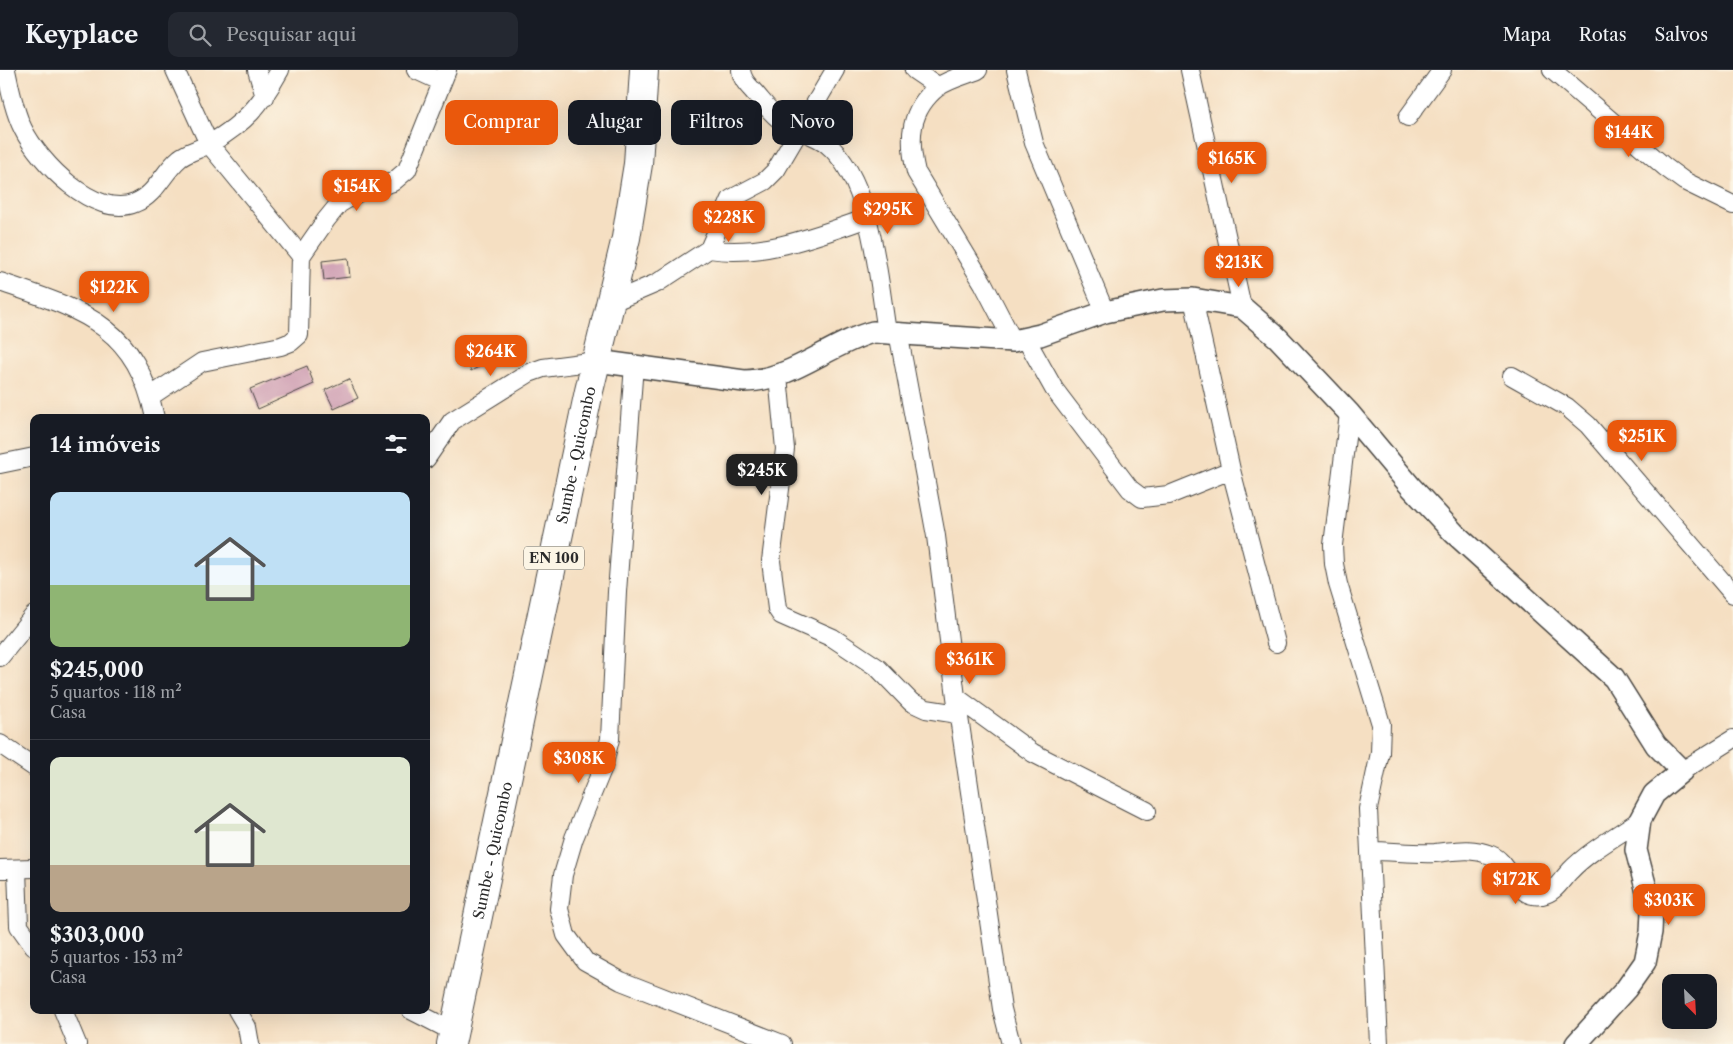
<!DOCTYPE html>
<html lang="pt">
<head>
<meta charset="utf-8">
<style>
	body { margin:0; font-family:"Libre Caslon Text",serif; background:#242831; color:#f1f3f6; height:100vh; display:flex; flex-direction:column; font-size:19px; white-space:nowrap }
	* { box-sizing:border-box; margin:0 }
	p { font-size:16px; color:#9ea1a6 }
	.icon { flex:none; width:28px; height:28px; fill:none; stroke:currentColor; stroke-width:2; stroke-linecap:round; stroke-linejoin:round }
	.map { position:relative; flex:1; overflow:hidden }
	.side { position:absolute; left:30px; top:344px; width:400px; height:600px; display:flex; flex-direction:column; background:#171b24; border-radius:10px; box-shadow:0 5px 20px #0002 }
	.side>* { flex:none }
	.top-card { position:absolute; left:445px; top:30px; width:475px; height:45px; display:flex; gap:10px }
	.needle { width:32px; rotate:156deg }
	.tools { position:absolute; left:1662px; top:904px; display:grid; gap:10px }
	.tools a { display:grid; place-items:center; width:55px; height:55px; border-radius:10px; background:#171b24; box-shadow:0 5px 20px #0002; font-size:25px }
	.price { position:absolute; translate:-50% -42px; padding:0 11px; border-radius:10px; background:#ea580c; color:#fff; font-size:16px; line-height:32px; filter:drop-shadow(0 1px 2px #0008) }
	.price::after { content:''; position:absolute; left:50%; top:30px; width:15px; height:11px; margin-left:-8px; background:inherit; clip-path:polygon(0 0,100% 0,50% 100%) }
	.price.on { background:#222; color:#fff }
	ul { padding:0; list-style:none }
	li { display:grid; align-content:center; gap:10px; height:265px; padding:0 20px }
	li+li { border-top:1px solid #363941 }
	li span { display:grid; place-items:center; height:155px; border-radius:10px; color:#555 }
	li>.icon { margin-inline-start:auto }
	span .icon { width:90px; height:90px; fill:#fffc; stroke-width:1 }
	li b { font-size:21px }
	h2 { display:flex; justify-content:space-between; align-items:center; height:60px; padding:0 20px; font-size:21px }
	.tag { padding:0 18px; border-radius:10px; background:#171b24; box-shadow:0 5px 20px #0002; font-size:18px; line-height:45px }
	.tag.on { background:#ea580c; color:#fff }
	header { display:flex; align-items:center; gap:30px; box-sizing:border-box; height:70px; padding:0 25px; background:#171b24; border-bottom:1px solid #363941 }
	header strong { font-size:24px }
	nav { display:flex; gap:28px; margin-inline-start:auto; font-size:18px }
	.search { width:350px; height:45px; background:#242831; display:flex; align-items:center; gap:12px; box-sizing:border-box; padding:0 18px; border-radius:10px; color:#9ea1a6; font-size:19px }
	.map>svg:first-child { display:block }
	.building { fill:#ce9db2 }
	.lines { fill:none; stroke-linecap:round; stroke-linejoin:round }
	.minor-casing { stroke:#494642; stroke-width:20 }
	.tertiary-casing { stroke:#494642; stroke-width:24 }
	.primary-casing { stroke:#494642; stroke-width:30 }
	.minor { stroke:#fff; stroke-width:18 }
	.tertiary { stroke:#fff; stroke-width:21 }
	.primary { stroke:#fff; stroke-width:28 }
	.labels { text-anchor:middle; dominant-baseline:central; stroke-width:4; stroke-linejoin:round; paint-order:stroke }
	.shield { fill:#fcf5e5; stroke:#6a6863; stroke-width:1 }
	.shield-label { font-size:14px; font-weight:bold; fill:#2b2b2b }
	.street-label { font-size:15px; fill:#2b2b2b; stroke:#fcf5e5 }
</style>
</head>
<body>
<header>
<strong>Keyplace</strong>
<div class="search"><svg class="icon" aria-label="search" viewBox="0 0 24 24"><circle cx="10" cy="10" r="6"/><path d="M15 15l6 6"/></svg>Pesquisar aqui</div>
<nav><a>Mapa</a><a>Rotas</a><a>Salvos</a></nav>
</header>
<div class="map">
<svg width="1733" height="974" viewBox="0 0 1733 974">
	<rect width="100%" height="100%" fill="#fcf5e5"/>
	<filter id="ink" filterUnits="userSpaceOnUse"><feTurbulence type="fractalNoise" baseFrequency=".02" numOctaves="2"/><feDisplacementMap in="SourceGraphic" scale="10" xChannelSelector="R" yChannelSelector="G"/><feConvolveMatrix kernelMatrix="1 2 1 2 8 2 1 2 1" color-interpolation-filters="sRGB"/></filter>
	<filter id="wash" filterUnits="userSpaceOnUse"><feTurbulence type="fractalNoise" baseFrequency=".0096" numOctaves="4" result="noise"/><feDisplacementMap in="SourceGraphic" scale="20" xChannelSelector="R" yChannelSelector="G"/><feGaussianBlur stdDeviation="1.12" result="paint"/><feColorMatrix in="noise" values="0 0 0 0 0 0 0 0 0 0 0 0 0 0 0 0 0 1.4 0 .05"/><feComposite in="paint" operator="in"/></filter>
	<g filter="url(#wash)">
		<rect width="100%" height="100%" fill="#f5dfc2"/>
		<g id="blocks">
			<!-- building -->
			<path class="building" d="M 348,188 L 350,207 L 324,210 L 322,191 Z
				M 480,277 L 488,292 L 471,301 L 464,286 Z
				M 307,296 L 314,314 L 258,339 L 250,319 Z
				M 349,309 L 358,328 L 334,339 L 325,320 Z"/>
		</g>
	</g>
	<g filter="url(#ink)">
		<use href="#blocks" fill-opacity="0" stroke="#494642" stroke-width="1"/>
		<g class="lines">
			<!-- minor casing -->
			<g class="minor-casing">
				<path id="minor" d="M 6,0 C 10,19 14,41 23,59 C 39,92 95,150 135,133 C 156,125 163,102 180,88 C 189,81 201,79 211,73 C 246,52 260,36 280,0
					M 175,0 L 209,74 L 301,186
					M 257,0 L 265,27
					M 416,0 L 442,12
					M 741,0 C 742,10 748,15 754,22 C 763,32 772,45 783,52 C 796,61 815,64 827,74 C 872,111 878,208 887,262
					M 914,0 L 939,17
					M 978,0 C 966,5 949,9 938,17 C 909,40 908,69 916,102 L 983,213 L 1013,271
					M 1016,0 L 1034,73 L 1105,242
					M 1190,0 L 1242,237
					M 1552,0 L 1665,97 L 1684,111 L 1733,135
					M 1408,47 L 1442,0
					M 709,179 C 763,188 818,165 868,148
					M 0,212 C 81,240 136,254 155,348
					M 1193,229 L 1231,400 L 1276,573
					M 610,233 L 657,213 L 709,179 L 731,129 L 765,111 L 776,100 L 835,0
					M 898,262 L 936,466 L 956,627 L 1002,939 L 1011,974
					M 1026,269 L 1054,319 L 1130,419 L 1142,428 L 1169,425 L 1231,400
					M 634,295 L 617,522 L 610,669 L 603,697 L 574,768 L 563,805 L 559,839 L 566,865 L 585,891 L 621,911 L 782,974
					M 778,306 L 785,379 L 771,491 L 777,539 L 781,545 L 833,568 L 878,598 L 911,632 L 926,639 L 958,644
					M 1512,306 L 1567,337 L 1588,355 L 1733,524
					M 151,326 L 202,292 L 281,276 L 291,272 L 299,265 L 301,186 L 326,150 L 339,134 L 361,121 L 393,112 L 407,100 L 447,0
					M 1349,343 L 1333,475 L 1334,494 L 1338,514 L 1381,654 L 1380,683 L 1368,739 L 1379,974
					M 426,389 L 452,351 L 529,303 L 543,298 L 597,291
					M 0,394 L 34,387
					M 0,587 L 34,545
					M 956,627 L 1033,683 L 1147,741
					M 0,674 L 34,697
					M 1682,701 L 1733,669
					M 1370,781 C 1392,781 1414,784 1435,783 C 1456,781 1470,777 1491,785 C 1511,793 1515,830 1542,825 C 1555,823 1561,810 1570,801 C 1589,781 1617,766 1640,750
					M 0,799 L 34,798
					M 17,799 L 19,856 L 34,877
					M 63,940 L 77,974
					M 237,940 L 247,957 L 250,974
					M 411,940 L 454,962"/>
			</g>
			<!-- tertiary casing -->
			<g class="tertiary-casing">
				<path id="tertiary" d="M 597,291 L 744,311 C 791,311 828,274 873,262 L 1013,271 L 1040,265 L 1105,242 L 1163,230 L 1193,229 L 1242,237 L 1278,268 L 1349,343 L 1411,417 L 1454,463 L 1614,608 L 1656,675 L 1682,701 L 1654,724 L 1640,750 L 1636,780 L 1652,841 L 1651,862 L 1645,892 L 1626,919 L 1576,974"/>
			</g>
			<!-- primary casing -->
			<g class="primary-casing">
				<g id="primary">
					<path id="s1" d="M 451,974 L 589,321 L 626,168 L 638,94 L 644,0"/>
				</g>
			</g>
			<!-- minor -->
			<use href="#minor" class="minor"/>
			<!-- tertiary -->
			<use href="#tertiary" class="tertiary"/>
			<!-- primary -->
			<use href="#primary" class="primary"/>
		</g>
	</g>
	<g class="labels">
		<!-- shield labels -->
		<rect class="shield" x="524" y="476.5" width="60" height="23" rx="4"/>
		<g class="shield-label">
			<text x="554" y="488">EN 100</text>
		</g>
		<!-- street labels -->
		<g class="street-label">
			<text stroke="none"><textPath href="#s1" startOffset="602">Sumbe - Quicombo</textPath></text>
			<text stroke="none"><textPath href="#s1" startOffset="198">Sumbe - Quicombo</textPath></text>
		</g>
	</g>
</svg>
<div class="tools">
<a><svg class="needle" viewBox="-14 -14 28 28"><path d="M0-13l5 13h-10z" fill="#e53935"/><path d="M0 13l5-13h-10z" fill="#9ea1a6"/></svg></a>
</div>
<b class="price" style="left:1629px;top:88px">$144K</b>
<b class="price" style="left:1232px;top:114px">$165K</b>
<b class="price" style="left:357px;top:142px">$154K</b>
<b class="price" style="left:888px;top:165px">$295K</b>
<b class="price" style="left:729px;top:173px">$228K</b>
<b class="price" style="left:1239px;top:218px">$213K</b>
<b class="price" style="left:114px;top:243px">$122K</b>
<b class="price" style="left:491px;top:307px">$264K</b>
<b class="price" style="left:1642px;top:392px">$251K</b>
<b class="price on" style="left:762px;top:426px">$245K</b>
<b class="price" style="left:970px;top:615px">$361K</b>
<b class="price" style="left:579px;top:714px">$308K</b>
<b class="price" style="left:1516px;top:835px">$172K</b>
<b class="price" style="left:1669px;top:856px">$303K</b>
<div class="top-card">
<a class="tag on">Comprar</a>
<a class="tag">Alugar</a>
<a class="tag">Filtros</a>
<a class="tag">Novo</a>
</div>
<section class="side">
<h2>14 imóveis<svg class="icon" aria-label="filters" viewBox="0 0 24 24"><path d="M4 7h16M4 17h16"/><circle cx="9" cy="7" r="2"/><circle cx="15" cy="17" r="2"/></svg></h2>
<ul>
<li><span style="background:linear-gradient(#bfe0f5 60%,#8fb573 0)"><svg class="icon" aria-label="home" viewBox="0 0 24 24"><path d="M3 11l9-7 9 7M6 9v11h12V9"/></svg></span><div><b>$245,000</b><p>5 quartos · 118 m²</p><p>Casa</p></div></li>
<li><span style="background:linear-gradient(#dfe7d0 70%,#b9a48a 0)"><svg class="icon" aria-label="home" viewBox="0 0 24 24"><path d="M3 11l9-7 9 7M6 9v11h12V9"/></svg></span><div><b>$303,000</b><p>5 quartos · 153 m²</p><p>Casa</p></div></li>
</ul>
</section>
</div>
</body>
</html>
